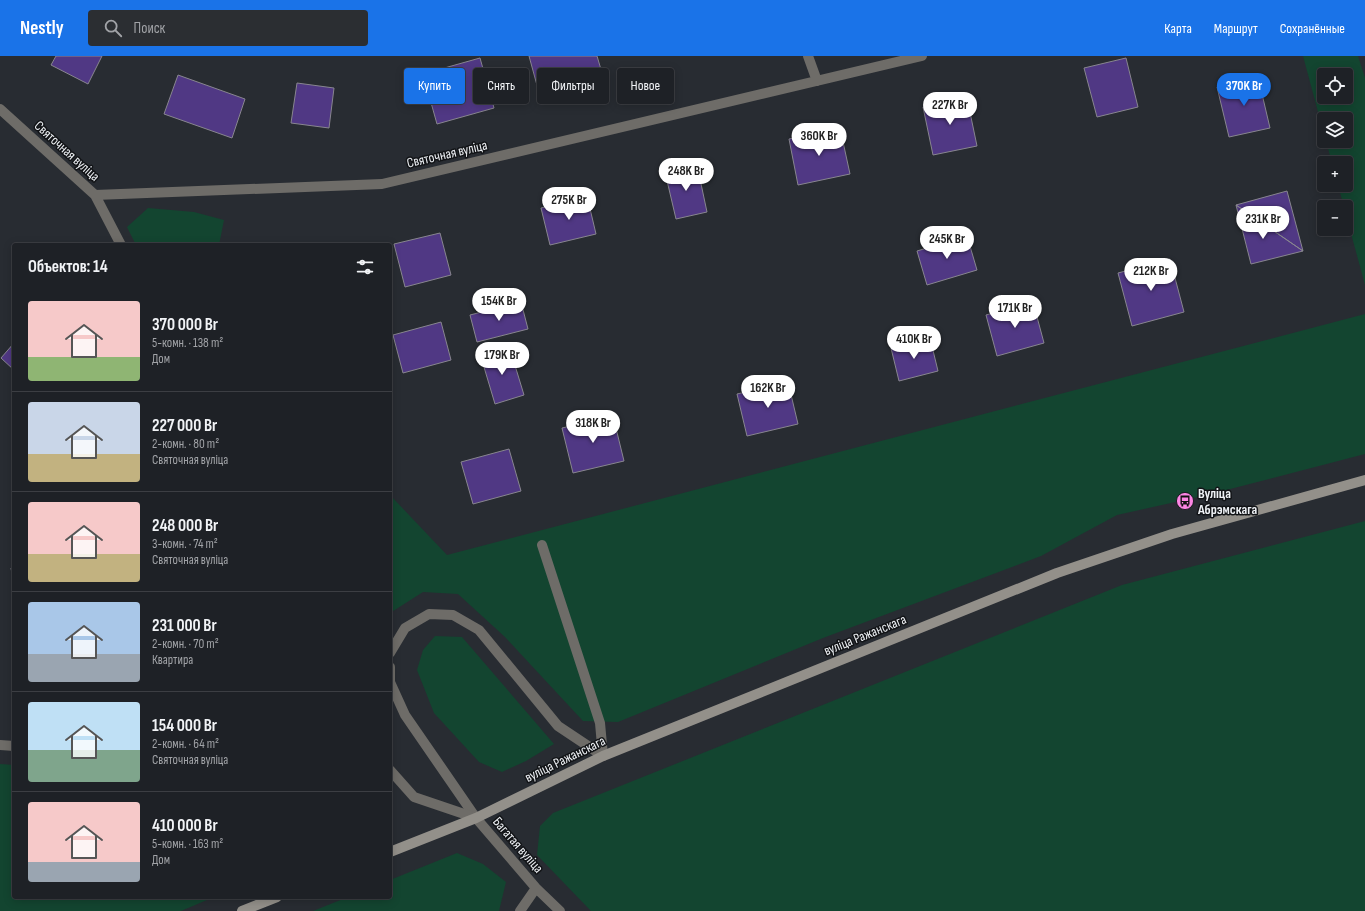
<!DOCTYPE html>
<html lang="ru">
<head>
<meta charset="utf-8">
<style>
	body { margin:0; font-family:"Sofia Sans Condensed",sans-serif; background:#2b2e32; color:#f1f3f6; height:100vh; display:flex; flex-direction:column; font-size:15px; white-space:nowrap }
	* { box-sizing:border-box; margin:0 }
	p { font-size:13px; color:#a1a3a7 }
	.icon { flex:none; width:22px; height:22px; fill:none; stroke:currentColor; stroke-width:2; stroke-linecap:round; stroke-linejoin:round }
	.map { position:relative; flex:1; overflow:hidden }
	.details { position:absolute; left:12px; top:187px; width:380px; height:656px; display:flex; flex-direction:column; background:#1e2126; border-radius:4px; box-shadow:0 2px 10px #0003,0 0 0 1px #3c3e43 }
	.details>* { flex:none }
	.banner { position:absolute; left:404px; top:12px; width:380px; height:36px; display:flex; gap:8px }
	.controls { position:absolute; left:1317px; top:12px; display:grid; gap:8px }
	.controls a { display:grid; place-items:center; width:36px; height:36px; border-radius:4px; background:#1e2126; box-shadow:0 2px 10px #0003,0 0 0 1px #3c3e43; font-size:20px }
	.price { position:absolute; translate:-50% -34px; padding:0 9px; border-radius:14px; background:#fff; color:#222; font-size:13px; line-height:26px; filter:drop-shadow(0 1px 2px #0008) }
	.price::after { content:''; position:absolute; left:50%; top:24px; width:12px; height:9px; margin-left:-6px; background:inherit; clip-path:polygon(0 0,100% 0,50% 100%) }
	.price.current { background:#1a73e8; color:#fff }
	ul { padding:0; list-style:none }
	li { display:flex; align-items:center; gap:12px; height:100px; padding:0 16px }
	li+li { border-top:1px solid #3c3e43 }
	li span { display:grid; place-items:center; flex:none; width:112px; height:80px; border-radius:4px; color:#555 }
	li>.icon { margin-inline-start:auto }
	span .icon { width:48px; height:48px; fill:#fffc; stroke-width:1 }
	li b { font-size:17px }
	h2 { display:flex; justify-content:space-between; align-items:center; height:48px; padding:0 16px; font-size:17px }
	.chip { padding:0 14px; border-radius:4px; background:#1e2126; box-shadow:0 2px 10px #0003,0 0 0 1px #3c3e43; font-size:14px; line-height:36px }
	.chip.current { background:#1a73e8; color:#fff }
	header { display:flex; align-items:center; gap:24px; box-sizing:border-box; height:56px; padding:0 20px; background:#1a73e8; color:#fff }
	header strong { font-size:19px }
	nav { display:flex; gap:22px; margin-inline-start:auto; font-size:14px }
	.search { width:280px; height:36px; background:#2b2e32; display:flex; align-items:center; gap:10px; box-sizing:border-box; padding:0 14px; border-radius:4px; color:#a1a3a7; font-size:15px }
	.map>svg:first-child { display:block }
	.green { fill:#134530; fill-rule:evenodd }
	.building { fill:#503884; stroke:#88868f }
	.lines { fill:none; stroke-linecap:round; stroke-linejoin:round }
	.lane { stroke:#6e6c68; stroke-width:10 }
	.street { stroke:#6e6c68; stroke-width:10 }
	.secondary { stroke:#93908a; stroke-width:10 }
	.labels { text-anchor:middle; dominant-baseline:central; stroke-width:3; stroke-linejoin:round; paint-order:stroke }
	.street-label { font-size:14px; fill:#eef1f5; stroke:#121417 }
	.poi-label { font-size:14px; font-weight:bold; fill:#eef1f5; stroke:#121417; text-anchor:start }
</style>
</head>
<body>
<header>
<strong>Nestly</strong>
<div class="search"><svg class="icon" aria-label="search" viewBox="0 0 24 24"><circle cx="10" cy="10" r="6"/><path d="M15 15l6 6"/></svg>Поиск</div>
<nav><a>Карта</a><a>Маршрут</a><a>Сохранённые</a></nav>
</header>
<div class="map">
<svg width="1365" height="855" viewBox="0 0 1365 855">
	<rect width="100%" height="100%" fill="#282c32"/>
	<!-- green -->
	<path class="green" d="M 1303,0 L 1358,0 L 1365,22 L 1365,229 L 1346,159 L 1346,151 L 1344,151 L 1338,129 L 1346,129 L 1346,107 L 1332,107 L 1326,85 L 1346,85 L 1346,63 L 1324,63 L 1324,78 ZM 1324,19 L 1346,19 L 1346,41 L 1324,41 Z
		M 148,152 L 194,156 L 224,164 L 219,189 L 136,189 L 127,171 Z
		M 1365,258 L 1365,398 L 1207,439 L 1117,459 L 1041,500 L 823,582 L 618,666 L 583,665 L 505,581 L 458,538 L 423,536 L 390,557 L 390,439 L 447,499 Z
		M 1365,465 L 1365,855 L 591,855 L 537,799 L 540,770 L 553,757 L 1122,529 Z
		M 435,580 L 462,581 L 554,688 L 526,705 L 502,716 L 479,706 L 434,657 L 417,614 L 423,594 Z
		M 0,708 L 14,709 L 14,841 L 214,841 L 181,855 L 0,855 Z
		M 457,797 L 483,808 L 506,826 L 499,855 L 313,855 L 348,841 L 390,841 L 390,824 Z"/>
	<!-- building -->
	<path class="building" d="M 56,0 L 102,0 L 88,28 L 51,9 Z
		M 529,0 L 597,0 L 605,27 L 541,44 Z
		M 480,2 L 494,52 L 437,68 L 423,18 Z
		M 1126,2 L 1138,51 L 1097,61 L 1084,12 Z
		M 178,19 L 245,43 L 232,82 L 164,58 Z
		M 1258,21 L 1270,72 L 1229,81 L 1217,31 Z
		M 297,27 L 334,32 L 329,72 L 291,67 Z
		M 967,42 L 977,90 L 933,99 L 923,51 Z
		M 840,72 L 850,118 L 798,129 L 789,83 Z
		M 697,109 L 707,156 L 676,163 L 665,116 Z
		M 1287,135 L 1303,195 L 1236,149 Z
		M 587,140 L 596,178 L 550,189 L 541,152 Z
		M 1236,149 L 1303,195 L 1251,208 Z
		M 440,177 L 451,219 L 405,231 L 394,188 Z
		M 967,180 L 977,214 L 927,229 L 917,195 Z
		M 1170,203 L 1184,256 L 1132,270 L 1118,217 Z
		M 521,246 L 528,273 L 477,286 L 470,259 Z
		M 1033,246 L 1044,287 L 997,300 L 986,259 Z
		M 441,266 L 451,304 L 403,317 L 393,279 Z
		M 930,282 L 938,315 L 899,325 L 891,292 Z
		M 14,287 L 14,314 L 1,302 Z
		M 510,293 L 524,339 L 495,348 L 481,301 Z
		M 788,326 L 798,368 L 747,380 L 737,338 Z
		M 613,360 L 624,405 L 573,417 L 562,372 Z
		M 509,393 L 521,435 L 473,448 L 461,406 Z
		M 14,511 L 14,529 L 11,512 Z"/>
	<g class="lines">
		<!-- lane -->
		<path class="lane" d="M 542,489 L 600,667 L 603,700
			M 390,597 L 405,572 L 429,558 L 453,559 L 479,574 L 558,670 L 603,700
			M 390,611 L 390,626 L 405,659 L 476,762"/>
		<!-- street -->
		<path class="street" d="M 808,0 L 817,25
			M 0,53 L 95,139 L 382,128 L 922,0
			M 95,139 L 121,189
			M 0,689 L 14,690
			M 390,714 L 414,741 L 476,762 L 536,832 L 560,855
			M 520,855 L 536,832"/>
		<!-- secondary -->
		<path class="secondary" d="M 390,796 L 476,762 L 603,700 L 1057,517 L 1172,478 L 1365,424
			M 242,855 L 277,841"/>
	</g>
	<!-- icons -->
	<defs>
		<g id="bus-disc" transform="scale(0.9)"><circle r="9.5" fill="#fc86e4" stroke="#121417"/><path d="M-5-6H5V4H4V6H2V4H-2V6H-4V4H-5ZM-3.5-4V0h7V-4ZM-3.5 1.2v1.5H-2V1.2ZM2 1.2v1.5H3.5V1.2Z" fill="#111"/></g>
	</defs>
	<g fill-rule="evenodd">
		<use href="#bus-disc" x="1185" y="445"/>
	</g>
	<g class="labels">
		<!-- street labels -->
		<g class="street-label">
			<text transform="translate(67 95) rotate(42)">Святочная вуліца</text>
			<text transform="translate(447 98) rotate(-13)">Святочная вуліца</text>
			<text transform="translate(865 579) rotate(-22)">вуліца Ражанскага</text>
			<text transform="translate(565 703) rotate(-26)">вуліца Ражанскага</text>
			<text transform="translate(518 789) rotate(49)">Багатая вуліца</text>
		</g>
		<!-- poi labels -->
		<g class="poi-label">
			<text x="1198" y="437">Вуліца<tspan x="1198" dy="16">Абрэмскага</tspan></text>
		</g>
	</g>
</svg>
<div class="controls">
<a><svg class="icon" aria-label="locate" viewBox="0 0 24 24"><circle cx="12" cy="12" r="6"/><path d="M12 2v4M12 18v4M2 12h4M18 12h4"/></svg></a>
<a><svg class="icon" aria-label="layers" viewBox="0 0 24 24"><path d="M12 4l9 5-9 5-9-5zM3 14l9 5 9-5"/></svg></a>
<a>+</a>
<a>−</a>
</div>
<b class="price current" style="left:1244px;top:51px">370K Br</b>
<b class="price" style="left:950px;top:70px">227K Br</b>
<b class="price" style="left:819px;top:101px">360K Br</b>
<b class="price" style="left:686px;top:136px">248K Br</b>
<b class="price" style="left:569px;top:165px">275K Br</b>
<b class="price" style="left:1263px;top:184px">231K Br</b>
<b class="price" style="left:947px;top:204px">245K Br</b>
<b class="price" style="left:1151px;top:236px">212K Br</b>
<b class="price" style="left:499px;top:266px">154K Br</b>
<b class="price" style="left:1015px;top:273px">171K Br</b>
<b class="price" style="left:914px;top:304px">410K Br</b>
<b class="price" style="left:502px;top:320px">179K Br</b>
<b class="price" style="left:768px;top:353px">162K Br</b>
<b class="price" style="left:593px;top:388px">318K Br</b>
<div class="banner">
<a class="chip current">Купить</a>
<a class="chip">Снять</a>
<a class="chip">Фильтры</a>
<a class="chip">Новое</a>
</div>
<section class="details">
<h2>Объектов: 14<svg class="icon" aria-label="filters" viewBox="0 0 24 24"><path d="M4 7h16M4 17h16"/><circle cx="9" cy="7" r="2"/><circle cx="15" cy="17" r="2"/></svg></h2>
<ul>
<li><span style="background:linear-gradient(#f6c9c9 70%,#8fb573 0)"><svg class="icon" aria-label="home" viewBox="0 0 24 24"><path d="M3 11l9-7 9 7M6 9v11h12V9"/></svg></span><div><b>370 000 Br</b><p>5-комн. · 138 m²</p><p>Дом</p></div></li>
<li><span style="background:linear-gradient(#c9d6e8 65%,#c2b280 0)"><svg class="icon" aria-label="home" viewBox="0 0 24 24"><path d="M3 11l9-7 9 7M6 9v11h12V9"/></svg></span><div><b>227 000 Br</b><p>2-комн. · 80 m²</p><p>Святочная вуліца</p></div></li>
<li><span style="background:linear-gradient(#f6c9c9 65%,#c2b280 0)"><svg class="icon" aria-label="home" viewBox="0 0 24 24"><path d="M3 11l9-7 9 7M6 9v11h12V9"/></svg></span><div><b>248 000 Br</b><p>3-комн. · 74 m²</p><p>Святочная вуліца</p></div></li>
<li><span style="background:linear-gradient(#a9c7e8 65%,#9aa5b1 0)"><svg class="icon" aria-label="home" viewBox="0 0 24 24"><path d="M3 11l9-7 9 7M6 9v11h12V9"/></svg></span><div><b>231 000 Br</b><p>2-комн. · 70 m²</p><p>Квартира</p></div></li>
<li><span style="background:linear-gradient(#bfe0f5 60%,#7fa58c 0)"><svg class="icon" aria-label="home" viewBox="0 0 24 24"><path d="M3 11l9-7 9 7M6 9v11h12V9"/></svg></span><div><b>154 000 Br</b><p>2-комн. · 64 m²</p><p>Святочная вуліца</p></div></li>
<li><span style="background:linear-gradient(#f6c9c9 75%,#9aa5b1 0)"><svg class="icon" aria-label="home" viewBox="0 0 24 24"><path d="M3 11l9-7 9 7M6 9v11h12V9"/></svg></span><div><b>410 000 Br</b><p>5-комн. · 163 m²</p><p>Дом</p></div></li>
</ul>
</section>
</div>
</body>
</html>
